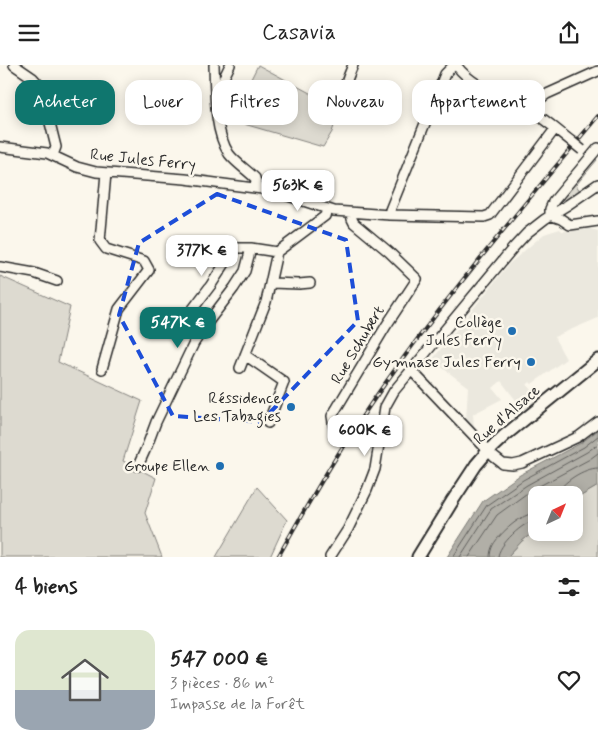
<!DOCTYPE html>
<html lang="fr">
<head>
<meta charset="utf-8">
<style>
	body { margin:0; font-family:Mynerve,sans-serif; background:#f6f6f6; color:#222; height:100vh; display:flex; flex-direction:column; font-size:19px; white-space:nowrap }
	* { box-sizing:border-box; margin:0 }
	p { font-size:16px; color:#767676 }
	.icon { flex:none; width:28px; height:28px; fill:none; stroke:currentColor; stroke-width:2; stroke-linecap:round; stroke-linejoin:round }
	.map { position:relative; height:492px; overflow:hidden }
	.drawer { display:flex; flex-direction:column; background:#fff; flex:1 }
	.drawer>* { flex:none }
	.hud { position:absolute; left:15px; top:15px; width:569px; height:45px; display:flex; gap:10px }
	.needle { width:32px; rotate:43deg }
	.buttons { position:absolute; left:528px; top:421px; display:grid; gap:10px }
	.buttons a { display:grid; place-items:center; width:55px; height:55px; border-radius:10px; background:#fff; box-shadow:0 2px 12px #0003; font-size:25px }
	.price { position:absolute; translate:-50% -42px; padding:0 11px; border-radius:10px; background:#fff; color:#222; font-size:16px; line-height:32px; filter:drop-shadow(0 1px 2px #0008) }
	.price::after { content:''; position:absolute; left:50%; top:30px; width:15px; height:11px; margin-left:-8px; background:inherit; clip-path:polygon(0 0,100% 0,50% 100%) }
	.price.active { background:#0f766e; color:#fff }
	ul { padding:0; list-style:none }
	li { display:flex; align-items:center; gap:15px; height:125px; padding:0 15px }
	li+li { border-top:1px solid #e0e0e0 }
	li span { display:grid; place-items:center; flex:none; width:140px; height:100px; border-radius:15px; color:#555 }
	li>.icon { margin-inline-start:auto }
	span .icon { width:60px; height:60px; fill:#fffc; stroke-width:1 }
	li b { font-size:21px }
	h2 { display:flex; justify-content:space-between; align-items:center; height:60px; padding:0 15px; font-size:21px }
	.chip { padding:0 18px; border-radius:15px; background:#fff; box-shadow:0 2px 12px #0003; font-size:18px; line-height:45px }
	.chip.active { background:#0f766e; color:#fff }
	header { display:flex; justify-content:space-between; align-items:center; height:65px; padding:0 15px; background:#fff; font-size:22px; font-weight:600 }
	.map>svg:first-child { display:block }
	.built { fill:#ebe8de }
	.green { fill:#dddad0; stroke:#84827e }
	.water { fill:#b1afa7; stroke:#7b7a75 }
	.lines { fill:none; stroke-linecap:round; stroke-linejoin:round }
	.shore { stroke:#61605d; stroke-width:1 }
	.minor-casing { stroke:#2b2b2b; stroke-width:12 }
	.major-casing { stroke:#2b2b2b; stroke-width:15 }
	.minor { stroke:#fbf7ec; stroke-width:9 }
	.major { stroke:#fbf7ec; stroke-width:11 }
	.rail-casing { stroke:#2b2b2b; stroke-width:4 }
	.rail { stroke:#fbf7ec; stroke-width:2; stroke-dasharray:5.5; stroke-linecap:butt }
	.minor-bridge-casing { stroke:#2b2b2b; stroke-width:12; stroke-linecap:butt }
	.minor-bridge { stroke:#fbf7ec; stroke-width:9 }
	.marked { fill:none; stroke:#1d4ed8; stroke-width:4; stroke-dasharray:10 6; stroke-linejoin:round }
	.poi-dot { fill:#1f6fb2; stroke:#fbf7ec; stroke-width:2 }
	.labels { text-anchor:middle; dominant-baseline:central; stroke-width:5; stroke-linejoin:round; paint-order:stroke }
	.street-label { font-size:16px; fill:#2b2b2b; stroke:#fbf7ec }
	.poi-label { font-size:16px; fill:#2b2b2b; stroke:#fbf7ec; text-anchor:end }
</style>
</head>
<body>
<header><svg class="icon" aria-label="menu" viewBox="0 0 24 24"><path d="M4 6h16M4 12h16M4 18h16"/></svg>Casavia<svg class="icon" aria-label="share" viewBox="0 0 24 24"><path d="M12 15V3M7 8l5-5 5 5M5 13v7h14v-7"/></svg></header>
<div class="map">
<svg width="598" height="492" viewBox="0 0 598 492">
	<rect width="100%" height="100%" fill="#fbf7ec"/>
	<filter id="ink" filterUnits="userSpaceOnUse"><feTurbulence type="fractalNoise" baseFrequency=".02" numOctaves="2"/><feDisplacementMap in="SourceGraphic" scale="10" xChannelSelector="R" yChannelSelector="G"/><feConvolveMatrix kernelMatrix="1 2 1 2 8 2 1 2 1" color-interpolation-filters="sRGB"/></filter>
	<g filter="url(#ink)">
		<!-- built -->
		<path class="built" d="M 584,162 L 598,166 L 598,253 L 554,272 L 566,294 L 532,319 L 530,317 L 527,320 L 539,335 L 528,342 L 529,344 L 525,347 L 501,316 L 493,323 L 502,334 L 473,349 L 474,363 L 466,355 L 468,322 L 432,295 L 509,199 L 544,169 L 560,164 L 562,166 L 571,166 L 573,164 Z"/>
		<!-- green -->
		<path class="green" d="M 258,0 L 332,40 L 332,45 L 337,52 L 332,67 L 323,82 L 244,59 L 239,54 L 234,48 Z
			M 596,94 L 597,95 L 576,120 L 580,126 L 565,137 L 563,137 L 563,133 Z
			M 0,211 L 70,242 L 58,297 L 142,336 L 123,396 L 156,413 L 145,448 L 162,492 L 0,492 Z
			M 598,421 L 598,492 L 507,492 L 522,476 L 536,465 L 536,468 L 574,468 L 574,435 Z
			M 257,422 L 287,455 L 270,492 L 216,492 Z"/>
		<!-- water -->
		<path class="water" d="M 598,365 L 598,421 L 574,435 L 574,430 L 536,430 L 536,465 L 522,476 L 507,492 L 447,492 L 483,436 L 520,410 L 581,378 Z"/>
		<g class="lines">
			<!-- shore -->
			<path class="shore" d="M 556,430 C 562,417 584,403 598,403
				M 453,492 L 487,440 L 523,415 L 584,382 L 598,371
				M 460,492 L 491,444 L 527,420 L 587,387 L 598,379
				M 469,492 L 497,450 L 530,426 L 590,394 L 598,388
				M 490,492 C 490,488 491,484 493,480 C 500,468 522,448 536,448
				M 498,492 C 498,480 524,456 536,455"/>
			<!-- minor casing -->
			<g class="minor-casing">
				<path id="minor" d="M 14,0 L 33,13 L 41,22 L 56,82 L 53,90
					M 214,0 C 215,27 214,66 229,89 C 236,98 247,105 255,113 L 256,117 L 256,123
					M 456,0 C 474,24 505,32 531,46 C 545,54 558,66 571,76
					M 216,29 L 230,0
					M 342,36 C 343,23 348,12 353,0
					M338 42a6 6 0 1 1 12 0a6 6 0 1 1-12 0Z
					M 532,47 C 535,38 539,34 547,29 L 598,6
					M 0,82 L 47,88 L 77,102 L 96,107 L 185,114 L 270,125 L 334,146 L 390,150 L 484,152 L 490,150 L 515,117 L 555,64
					M 390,150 L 390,145 L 445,9 L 454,0
					M 550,150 L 550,144 L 553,137 L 598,83
					M 550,150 L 561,154 L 570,160 L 598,156
					M 217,183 L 251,183 L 277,187
					M 0,202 L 34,208 L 57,216
					M 271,218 L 299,219 L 310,218
					M 186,253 L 211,220 L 235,183
					M 245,290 L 284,317 L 268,358
					M 240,303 L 266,237 L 277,187 L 325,151 L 327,144
					M 102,304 L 119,244 L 149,205 L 144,196 L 106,184 L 100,176 L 106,108
					M 412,306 L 494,392 L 503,399 L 513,400 L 522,398 L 578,372 L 598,357
					M 334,363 L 332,351 L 386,261 L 417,214 L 389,187 L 354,158 L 352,154 L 351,148
					M 138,401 L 147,381 L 156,357 L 194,278 L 208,257 L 234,223 L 245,206 L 251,183
					M 330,492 L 348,464 L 367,425 L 375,404 L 385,342 L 394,326 L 513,183 L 527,168 L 545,154 L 566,141 L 598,119"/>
			</g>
			<!-- major casing -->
			<g class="major-casing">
				<path id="major" d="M 418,492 L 453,435 L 476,400 L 488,386 L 504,371 L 598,295"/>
			</g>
			<!-- minor -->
			<use href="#minor" class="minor"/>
			<!-- major -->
			<use href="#major" class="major"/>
			<!-- rail casing -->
			<g class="rail-casing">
				<path id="rail" d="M 278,492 C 309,436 342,380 379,327 C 446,231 523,141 598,51"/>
			</g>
			<!-- rail -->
			<use href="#rail" class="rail"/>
			<!-- minor-bridge casing -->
			<g class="minor-bridge-casing">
				<path id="minor-bridge" d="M 571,76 L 582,85"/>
			</g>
			<!-- minor-bridge -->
			<use href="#minor-bridge" class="minor-bridge"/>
		</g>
	</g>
	<!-- marked area -->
	<path class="marked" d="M 217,129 L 346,175 L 358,256 L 261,357 L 173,351 L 119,250 L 139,178 Z"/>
	<!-- markers -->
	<g class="poi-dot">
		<circle cx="512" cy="266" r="5"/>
		<circle cx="531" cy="297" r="5"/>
		<circle cx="291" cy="342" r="5"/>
		<circle cx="220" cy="401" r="5"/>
	</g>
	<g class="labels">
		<!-- street labels -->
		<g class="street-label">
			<text transform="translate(143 95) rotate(6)">Rue Jules Ferry</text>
			<text transform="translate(358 280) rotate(-59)">Rue Schubert</text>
			<text transform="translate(507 350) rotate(-41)">Rue d'Alsace</text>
		</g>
		<!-- poi labels -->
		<g class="poi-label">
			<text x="502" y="257">Collège<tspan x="502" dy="18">Jules Ferry</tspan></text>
			<text x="521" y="297">Gymnase Jules Ferry</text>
			<text x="281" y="333">Réssidence<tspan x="281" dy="18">Les Tabagies</tspan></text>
			<text x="210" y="401">Groupe Ellen</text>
		</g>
	</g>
</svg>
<div class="buttons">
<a><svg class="needle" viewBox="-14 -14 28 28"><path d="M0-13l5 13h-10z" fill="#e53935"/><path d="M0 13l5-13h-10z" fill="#767676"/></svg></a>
</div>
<b class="price" style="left:298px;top:147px">563K €</b>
<b class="price" style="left:202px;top:212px">377K €</b>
<b class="price active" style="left:178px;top:284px">547K €</b>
<b class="price" style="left:365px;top:392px">600K €</b>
<div class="hud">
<a class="chip active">Acheter</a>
<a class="chip">Louer</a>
<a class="chip">Filtres</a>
<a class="chip">Nouveau</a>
<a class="chip">Appartement</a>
</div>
</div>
<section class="drawer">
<h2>4 biens<svg class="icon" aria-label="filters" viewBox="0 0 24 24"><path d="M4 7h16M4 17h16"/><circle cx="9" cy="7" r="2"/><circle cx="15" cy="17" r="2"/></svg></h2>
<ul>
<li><span style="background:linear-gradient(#dfe7d0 60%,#9aa5b1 0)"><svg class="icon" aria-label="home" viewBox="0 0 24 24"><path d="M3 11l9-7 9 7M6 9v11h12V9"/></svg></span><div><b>547 000 €</b><p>3 pièces · 86 m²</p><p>Impasse de la Forêt</p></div><svg class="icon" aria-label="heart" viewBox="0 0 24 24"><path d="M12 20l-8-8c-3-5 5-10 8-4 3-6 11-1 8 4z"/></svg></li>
</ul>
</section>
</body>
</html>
